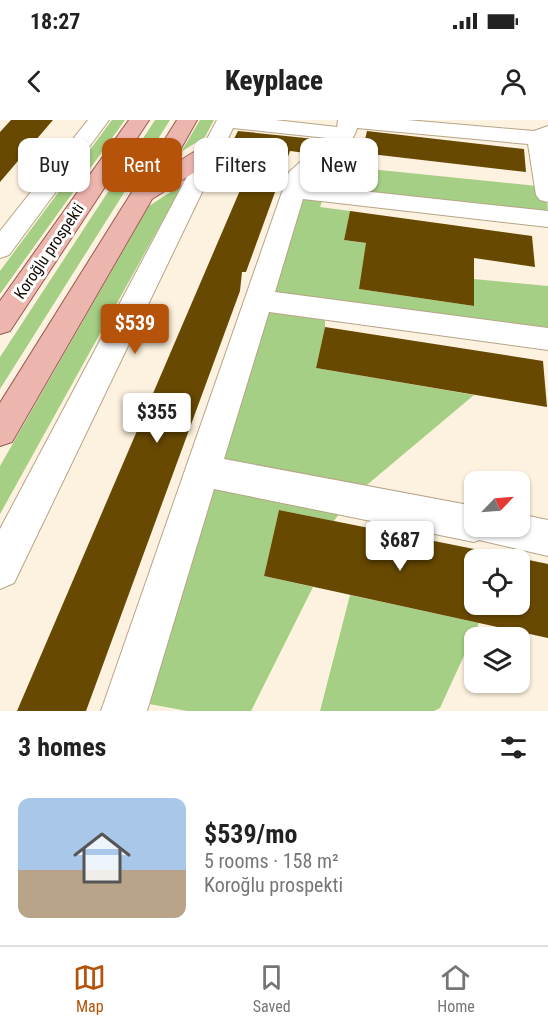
<!DOCTYPE html>
<html lang="en">
<head>
<meta charset="utf-8">
<style>
	body { margin:0; font-family:"Roboto Condensed",sans-serif; background:#f2f2f2; color:#222; height:100vh; display:flex; flex-direction:column; font-size:22px; white-space:nowrap }
	* { box-sizing:border-box; margin:0 }
	p { font-size:20px; color:#767676 }
	.icon { flex:none; width:33px; height:33px; fill:none; stroke:currentColor; stroke-width:2; stroke-linecap:round; stroke-linejoin:round }
	.map { position:relative; height:591px; overflow:hidden }
	.sheet { display:flex; flex-direction:column; background:#fff; flex:1 }
	.sheet>* { flex:none }
	.guide { position:absolute; left:18px; top:18px; width:513px; height:54px; display:flex; gap:12px }
	.needle { width:39px; rotate:65deg }
	.controls { position:absolute; left:464px; top:351px; display:grid; gap:12px }
	.controls a { display:grid; place-items:center; width:66px; height:66px; border-radius:12px; background:#fff; box-shadow:0 2px 4px #0004; font-size:30px }
	.price { position:absolute; translate:-50% -51px; padding:0 14px; border-radius:6px; background:#fff; color:#222; font-size:20px; line-height:39px; filter:drop-shadow(0 2px 3px #0008) }
	.price::after { content:''; position:absolute; left:50%; top:36px; width:18px; height:14px; margin-left:-9px; background:inherit; clip-path:polygon(0 0,100% 0,50% 100%) }
	.price.active { background:#b45309; color:#fff }
	ul { padding:0; list-style:none }
	li { display:flex; align-items:center; gap:18px; height:150px; padding:0 18px }
	li span { display:grid; place-items:center; flex:none; width:168px; height:120px; border-radius:12px; color:#555 }
	li>.icon { margin-inline-start:auto }
	span .icon { width:72px; height:72px; fill:#fffc; stroke-width:1 }
	li b { font-size:26px }
	h2 { display:flex; justify-content:space-between; align-items:center; height:72px; padding:0 18px; font-size:26px }
	.tag { padding:0 21px; border-radius:12px; background:#fff; box-shadow:0 2px 4px #0004; font-size:21px; line-height:54px }
	.tag.active { background:#b45309; color:#fff }
	.status { display:flex; justify-content:space-between; align-items:center; height:42px; padding:0 30px; background:#fff; direction:ltr }
	.status svg { height:16px; fill:currentColor }
	header { display:flex; justify-content:space-between; align-items:center; height:78px; padding:0 18px; background:#fff; font-size:27px; font-weight:800 }
	.tabs { display:flex; justify-content:space-around; align-items:center; height:84px; border-top:2px solid #e0e0e0; background:#fff; font-size:16px; color:#767676 }
	.tabs a { display:grid; justify-items:center; gap:3px }
	.tabs .active { color:#b45309 }
	.map>svg:first-child { display:block }
	.forest { fill:#a5cf84 }
	.building { fill:#684901 }
	.lines { fill:none; stroke-linecap:round; stroke-linejoin:round }
	.minor-casing { stroke:#b6a486; stroke-width:2 }
	.major-casing { stroke:#985a4f; stroke-width:2 }
	.minor { fill:#fff; fill-rule:evenodd }
	.major { fill:#ecb5ae; fill-rule:evenodd }
	.labels { text-anchor:middle; dominant-baseline:central; stroke-width:6; stroke-linejoin:round; paint-order:stroke }
	.far-street-label { font-size:16px; fill:#110b03; stroke:#fff }
</style>
</head>
<body>
<div class="status"><b>18:27</b><svg viewBox="0 0 49 12"><path d="M0 12V9h3v3zM5 12V6h3v6zM10 12V3h3v9zM15 12V0h3v12zM26 1h20v11H26zM47 4h2v5h-2z"/></svg></div>
<header><svg class="icon" aria-label="back" viewBox="0 0 24 24"><path d="M15 5l-7 7 7 7"/></svg>Keyplace<svg class="icon" aria-label="person" viewBox="0 0 24 24"><circle cx="12" cy="8" r="4"/><path d="M4 21q1-7 8-7t8 7"/></svg></header>
<div class="map">
<svg width="548" height="591" viewBox="0 0 548 591">
	<rect width="100%" height="100%" fill="#fdf2df"/>
	<!-- forest -->
	<path class="forest" d="M 112,0 L 125,0 L 0,174 L 0,151 Z
		M 155,0 L 170,0 L 0,269 L 0,237 Z
		M 200,0 L 214,0 L 205,17 L 181,32 Z
		M 311,43 L 547,67 L 548,99 L 324,75 L 320,87 L 350,91 L 344,120 L 405,129 L 359,169 L 474,186 L 474,159 L 548,166 L 548,219 L 325,189 L 325,207 L 316,248 L 474,275 L 349,380 L 334,401 L 279,390 L 264,456 L 313,467 L 251,591 L 187,591 L 128,580 Z
		M 183,64 L 0,394 L 0,346 L 149,86 Z
		M 350,475 L 479,503 L 440,588 L 434,591 L 320,591 Z"/>
	<!-- building -->
	<path class="building" d="M 11,0 L 53,0 L 0,62 L 0,12 Z
		M 238,11 L 315,19 L 313,28 L 306,33 L 290,31 L 246,152 L 242,152 L 240,171 L 86,591 L 17,591 L 247,54 L 218,50 Z
		M 367,11 L 524,29 L 526,52 L 362,33 Z
		M 350,91 L 532,116 L 535,147 L 474,138 L 474,186 L 359,169 L 366,123 L 344,120 Z
		M 325,207 L 543,241 L 547,287 L 316,248 Z
		M 279,390 L 474,429 L 474,484 L 519,484 L 519,438 L 548,444 L 548,518 L 264,456 Z"/>
	<g class="lines">
		<!-- minor casing -->
		<g class="minor-casing">
			<path id="minor" d="M 88,0 L 109,0 L 9,135 L 0,138 L 0,111 Z
				M 217,0 L 275,0 L 337,7 L 338,0 L 407,0 L 534,11 L 548,6 L 548,82 L 540,80 L 536,75 L 528,24 L 357,8 C 351,33 315,40 307,65 L 548,91 L 548,107 L 303,79 L 275,172 L 548,208 L 548,230 L 269,192 L 224,339 L 474,386 L 474,406 L 519,406 L 519,394 L 548,400 L 548,436 L 479,420 L 474,422 L 214,369 L 147,591 L 101,591 L 289,52 L 327,18 L 233,8 L 14,463 L 0,469 L 0,409 Z"/>
		</g>
		<!-- major casing -->
		<g class="major-casing">
			<path id="major" d="M 129,0 L 149,0 L 10,211 L 0,214 L 0,181 Z
				M 177,0 L 197,0 L 170,48 C 184,39 201,23 219,27 L 222,32 L 219,37 L 152,79 L 12,322 L 0,326 L 0,283 Z"/>
		</g>
		<!-- minor -->
		<use href="#minor" class="minor"/>
		<!-- major -->
		<use href="#major" class="major"/>
	</g>
	<g class="labels">
		<!-- far-street labels -->
		<g class="far-street-label">
			<text transform="translate(49 131) rotate(-56)">Koroğlu prospekti</text>
		</g>
	</g>
</svg>
<div class="controls">
<a><svg class="needle" viewBox="-14 -14 28 28"><path d="M0-13l5 13h-10z" fill="#e53935"/><path d="M0 13l5-13h-10z" fill="#767676"/></svg></a>
<a><svg class="icon" aria-label="locate" viewBox="0 0 24 24"><circle cx="12" cy="12" r="6"/><path d="M12 2v4M12 18v4M2 12h4M18 12h4"/></svg></a>
<a><svg class="icon" aria-label="layers" viewBox="0 0 24 24"><path d="M12 4l9 5-9 5-9-5zM3 14l9 5 9-5"/></svg></a>
</div>
<b class="price active" style="left:135px;top:235px">$539</b>
<b class="price" style="left:157px;top:324px">$355</b>
<b class="price" style="left:400px;top:452px">$687</b>
<div class="guide">
<a class="tag">Buy</a>
<a class="tag active">Rent</a>
<a class="tag">Filters</a>
<a class="tag">New</a>
</div>
</div>
<section class="sheet">
<h2>3 homes<svg class="icon" aria-label="filters" viewBox="0 0 24 24"><path d="M4 7h16M4 17h16"/><circle cx="9" cy="7" r="2"/><circle cx="15" cy="17" r="2"/></svg></h2>
<ul>
<li><span style="background:linear-gradient(#a9c7e8 60%,#b9a48a 0)"><svg class="icon" aria-label="home" viewBox="0 0 24 24"><path d="M3 11l9-7 9 7M6 9v11h12V9"/></svg></span><div><b>$539/mo</b><p>5 rooms · 158 m²</p><p>Koroğlu prospekti</p></div></li>
</ul>
</section>
<nav class="tabs">
<a class="active"><svg class="icon" aria-label="map" viewBox="0 0 24 24"><path d="M3 6l6-2 6 2 6-2v14l-6 2-6-2-6 2zM9 4v14M15 6v14"/></svg>Map</a>
<a><svg class="icon" aria-label="saved" viewBox="0 0 24 24"><path d="M7 4h10v16l-5-4-5 4z"/></svg>Saved</a>
<a><svg class="icon" aria-label="home" viewBox="0 0 24 24"><path d="M3 11l9-7 9 7M6 9v11h12V9"/></svg>Home</a>
</nav>
</body>
</html>
